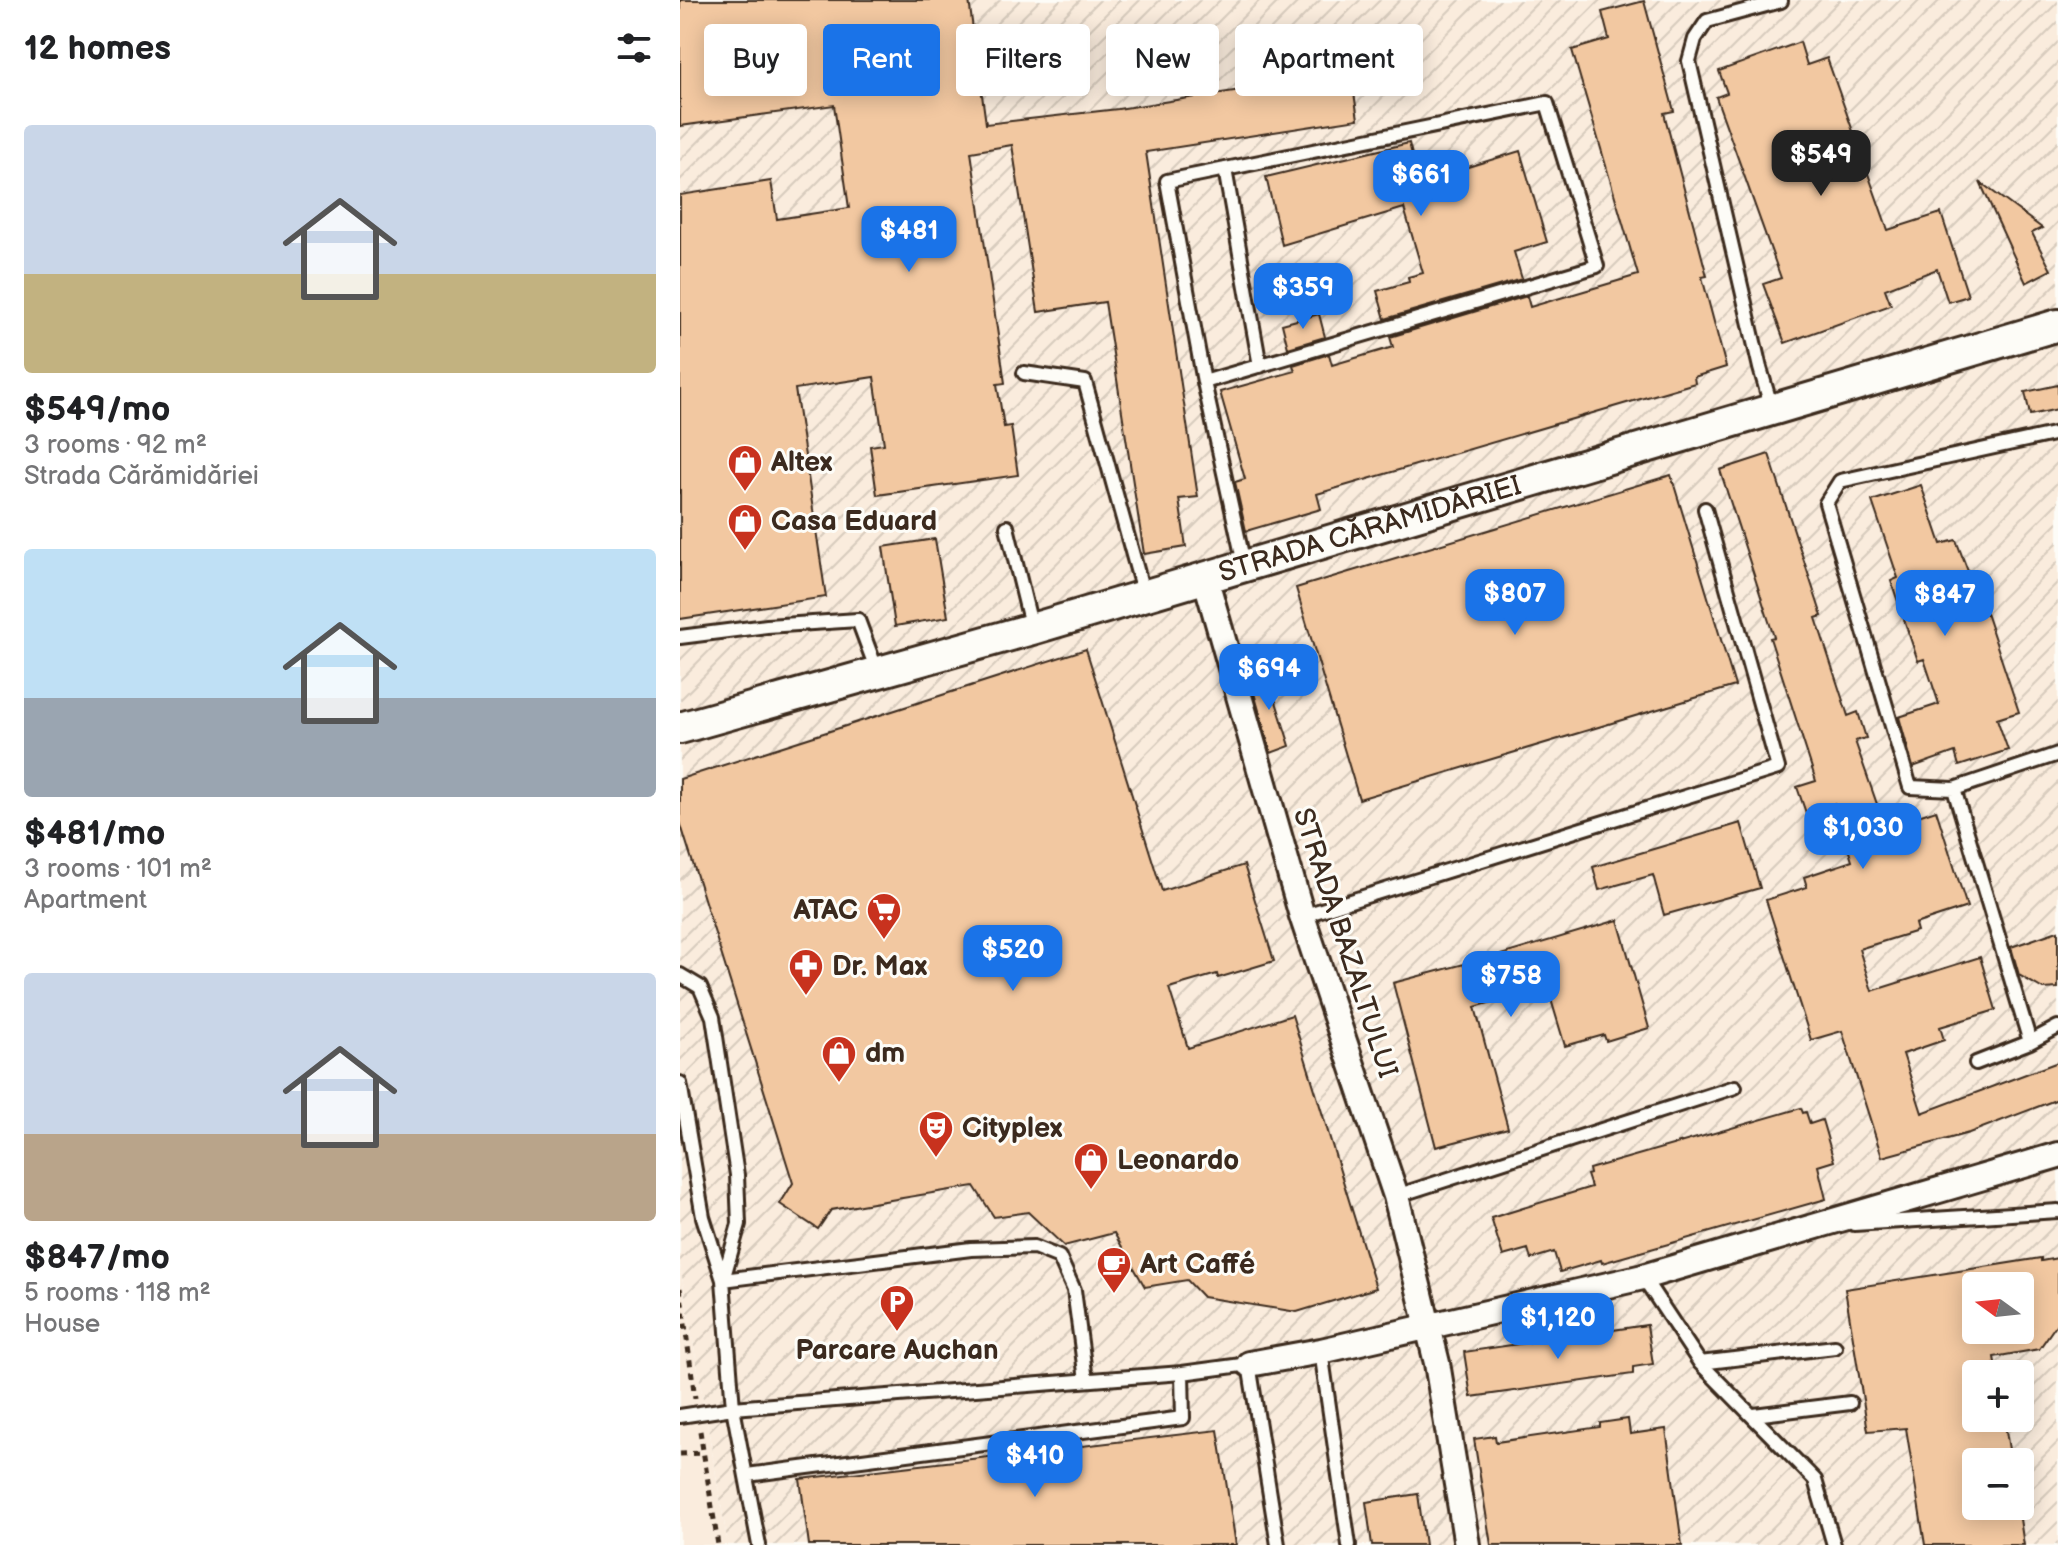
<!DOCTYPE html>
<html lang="en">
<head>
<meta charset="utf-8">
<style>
	body { margin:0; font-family:"Balsamiq Sans",sans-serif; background:#f2f2f2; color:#202124; height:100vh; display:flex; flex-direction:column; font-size:30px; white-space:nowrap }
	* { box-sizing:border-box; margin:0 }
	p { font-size:26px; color:#757577 }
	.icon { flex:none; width:44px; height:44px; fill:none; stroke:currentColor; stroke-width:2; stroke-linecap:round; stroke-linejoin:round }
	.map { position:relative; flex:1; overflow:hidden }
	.drawer { display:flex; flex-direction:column; background:#fff; width:680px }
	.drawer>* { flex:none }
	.top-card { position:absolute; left:24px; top:24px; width:760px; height:72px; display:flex; gap:16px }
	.needle { width:52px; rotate:285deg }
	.buttons { position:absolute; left:1282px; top:1272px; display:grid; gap:16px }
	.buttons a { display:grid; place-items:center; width:72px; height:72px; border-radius:8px; background:#fff; box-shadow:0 4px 20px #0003; font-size:40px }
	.price { position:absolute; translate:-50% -68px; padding:0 18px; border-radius:16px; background:#1a73e8; color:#fff; font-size:26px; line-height:52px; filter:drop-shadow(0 2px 4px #0008) }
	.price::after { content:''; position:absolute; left:50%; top:48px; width:24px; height:18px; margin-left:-12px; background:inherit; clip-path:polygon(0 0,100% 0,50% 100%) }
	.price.active { background:#222; color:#fff }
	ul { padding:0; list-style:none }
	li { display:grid; align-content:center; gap:16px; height:424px; padding:0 24px }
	li span { display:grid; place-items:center; height:248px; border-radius:8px; color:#555 }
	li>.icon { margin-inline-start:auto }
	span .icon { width:144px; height:144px; fill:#fffc; stroke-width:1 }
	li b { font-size:34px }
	h2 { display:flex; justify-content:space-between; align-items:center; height:96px; padding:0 24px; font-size:34px }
	.pill { padding:0 28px; border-radius:8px; background:#fff; box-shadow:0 4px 20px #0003; font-size:28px; line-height:72px }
	.pill.active { background:#1a73e8; color:#fff }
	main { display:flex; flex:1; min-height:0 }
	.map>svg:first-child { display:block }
	.built { fill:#faecdd }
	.industrial { fill:url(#industrial-furrows); fill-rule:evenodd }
	.building { fill:#f2c8a1; stroke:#3b2a1e; stroke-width:2; fill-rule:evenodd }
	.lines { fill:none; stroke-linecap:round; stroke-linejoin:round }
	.service-casing { stroke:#3b2a1e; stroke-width:18 }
	.minor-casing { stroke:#3b2a1e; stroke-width:30 }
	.tertiary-casing { stroke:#3b2a1e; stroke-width:36 }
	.path { stroke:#3b2a1e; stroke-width:5; stroke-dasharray:6 6; stroke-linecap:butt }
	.service { stroke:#fdfcf7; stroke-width:12 }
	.minor { stroke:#fdfcf7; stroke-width:24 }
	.tertiary { stroke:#fdfcf7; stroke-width:30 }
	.labels { text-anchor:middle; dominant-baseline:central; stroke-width:6; stroke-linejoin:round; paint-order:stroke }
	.poi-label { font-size:28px; font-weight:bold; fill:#3b2a1e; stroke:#fdfcf7; text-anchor:start }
	.street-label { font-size:28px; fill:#3b2a1e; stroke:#fdfcf7 }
</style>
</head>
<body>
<main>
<section class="drawer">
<h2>12 homes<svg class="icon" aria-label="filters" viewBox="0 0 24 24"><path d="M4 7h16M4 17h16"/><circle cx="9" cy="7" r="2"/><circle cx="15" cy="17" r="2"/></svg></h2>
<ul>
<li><span style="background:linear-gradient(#c9d6e8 60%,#c2b280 0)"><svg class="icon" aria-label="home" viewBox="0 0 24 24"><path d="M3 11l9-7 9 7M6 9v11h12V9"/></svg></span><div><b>$549/mo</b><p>3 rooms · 92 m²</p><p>Strada Cărămidăriei</p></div></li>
<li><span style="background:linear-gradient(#bfe0f5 60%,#9aa5b1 0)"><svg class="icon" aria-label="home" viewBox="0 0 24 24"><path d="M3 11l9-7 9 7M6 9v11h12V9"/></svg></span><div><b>$481/mo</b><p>3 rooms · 101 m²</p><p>Apartment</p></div></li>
<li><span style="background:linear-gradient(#c9d6e8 65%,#b9a48a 0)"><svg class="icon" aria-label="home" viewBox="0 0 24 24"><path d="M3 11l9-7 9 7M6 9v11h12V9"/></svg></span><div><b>$847/mo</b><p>5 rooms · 118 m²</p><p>House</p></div></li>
</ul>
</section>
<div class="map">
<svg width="1378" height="1545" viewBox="0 0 1378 1545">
	<defs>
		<pattern id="industrial-furrows" width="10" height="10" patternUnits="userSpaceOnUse" patternTransform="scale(2)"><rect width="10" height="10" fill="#faecdd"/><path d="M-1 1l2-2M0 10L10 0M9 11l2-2" fill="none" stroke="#d7cbbd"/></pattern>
	</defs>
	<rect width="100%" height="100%" fill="#fdfcf7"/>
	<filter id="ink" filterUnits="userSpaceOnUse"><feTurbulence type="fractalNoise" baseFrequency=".0125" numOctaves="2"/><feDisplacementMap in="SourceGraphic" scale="16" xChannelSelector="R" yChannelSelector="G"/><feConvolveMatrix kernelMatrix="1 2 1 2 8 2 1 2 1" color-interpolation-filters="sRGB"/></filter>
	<g filter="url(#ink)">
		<!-- built -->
		<path class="built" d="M 0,1265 L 48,1545 L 0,1545 Z"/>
		<!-- industrial -->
		<path class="industrial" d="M 0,0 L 1378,0 L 1378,1545 L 48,1545 L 0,1265 ZM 1296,1286 L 1340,1286 L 1340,1330 L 1296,1330 ZM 1296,1374 L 1340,1374 L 1340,1418 L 1296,1418 ZM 1296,1462 L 1340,1462 L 1340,1506 L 1296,1506 Z"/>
		<!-- building -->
		<path class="building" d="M 0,0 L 289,0 L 306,124 L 438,109 L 671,73 L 678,119 L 466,152 L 518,497 L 499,499 L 506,547 L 464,554 L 425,302 L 358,312 L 332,145 L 291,152 L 325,383 L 317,384 L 324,427 L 331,426 L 338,475 L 197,495 L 190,446 L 204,444 L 194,377 L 115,389 L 146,597 L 0,619 L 0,195 L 91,181 L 97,219 L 169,208 L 154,105 L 0,126 Z
			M 964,1 L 994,111 L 984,113 L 1027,276 L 1022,277 L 1046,367 L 1014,377 L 1015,383 L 637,494 L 641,509 L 566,531 L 555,482 L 565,479 L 540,392 L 615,371 L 613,365 L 649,354 L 652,365 L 713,347 L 710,337 L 847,296 L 850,307 L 958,275 L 892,50 L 929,39 L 922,12 Z
			M 1120,42 L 1127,65 L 1147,58 L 1208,230 L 1261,213 L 1288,296 L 1268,302 L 1257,269 L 1205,289 L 1211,305 L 1105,343 L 1083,284 L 1101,278 L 1036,97 L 1047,93 L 1039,71 Z
			M 729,143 L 739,182 L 840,151 L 867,242 L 834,252 L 842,279 L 705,319 L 697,291 L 729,282 L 728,277 L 743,273 L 724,208 L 602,245 L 586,177 Z
			M 1300,182 L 1362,228 L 1352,233 L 1371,270 L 1346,283 Z
			M 639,314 L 645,337 L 608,348 L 602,324 Z
			M 1378,385 L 1378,409 L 1350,415 L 1345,392 Z
			M 1089,454 L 1142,616 L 1136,618 L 1168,716 L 1178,712 L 1186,738 L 1175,741 L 1205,827 L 1256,810 L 1287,907 L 1235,924 L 1237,931 L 1179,949 L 1192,991 L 1300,957 L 1316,1010 L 1260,1027 L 1264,1040 L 1223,1054 L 1242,1113 L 1378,1062 L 1378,1099 L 1289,1133 L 1202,1157 L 1162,1031 L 1131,1040 L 1086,900 L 1127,887 L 1124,877 L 1172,861 L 1154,804 L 1126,813 L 1117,787 L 1136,781 L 1090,638 L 1094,637 L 1040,470 Z
			M 991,475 L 1055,686 L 679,799 L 616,588 Z
			M 1241,485 L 1261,544 L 1276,540 L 1294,587 L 1297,586 L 1339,712 L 1317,719 L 1328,750 L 1279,766 L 1275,752 L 1233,767 L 1219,717 L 1259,704 L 1244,659 L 1238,661 L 1211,581 L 1218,578 L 1192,501 Z
			M 255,539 L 268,617 L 215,626 L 203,547 Z
			M 406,649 L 482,891 L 564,865 L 594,961 L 538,978 L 537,974 L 489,988 L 508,1048 L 612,1015 L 696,1288 L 617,1312 L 523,1297 L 507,1280 L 465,1287 L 434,1233 L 384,1246 L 348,1212 L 314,1217 L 294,1186 L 151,1210 L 138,1229 L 100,1204 L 113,1183 L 0,822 L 0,779 Z
			M 586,670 L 610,746 L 591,753 L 569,675 Z
			M 1061,823 L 1080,888 L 984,915 L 973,875 L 919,890 L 913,867 Z
			M 938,920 L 969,1028 L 926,1041 L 924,1035 L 885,1046 L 867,986 L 795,1007 L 828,1128 L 756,1147 L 713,983 L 784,964 L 784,966 Z
			M 1378,931 L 1378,988 L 1363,989 L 1339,975 L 1331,947 Z
			M 1121,1108 L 1123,1113 L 1126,1112 L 1130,1124 L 1142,1120 L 1154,1161 L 1138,1166 L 1146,1199 L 922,1263 L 921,1260 L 880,1272 L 874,1252 L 851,1259 L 848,1249 L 823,1256 L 811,1218 L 911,1187 L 907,1175 L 910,1174 L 909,1169 Z
			M 1361,1258 L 1361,1261 L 1378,1258 L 1378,1322 L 1359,1349 L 1314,1357 L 1317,1374 L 1296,1374 L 1296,1418 L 1324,1418 L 1331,1462 L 1296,1462 L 1296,1506 L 1338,1506 L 1344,1545 L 1245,1545 L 1226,1428 L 1188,1431 L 1165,1289 ZM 1296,1286 L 1340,1286 L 1340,1330 L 1296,1330 Z
			M 967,1325 L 973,1364 L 953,1367 L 953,1374 L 791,1397 L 784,1352 Z
			M 948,1419 L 950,1434 L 986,1429 L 1002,1545 L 811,1545 L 794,1439 L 815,1436 L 816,1442 L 920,1427 L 920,1423 Z
			M 538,1430 L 556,1545 L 129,1545 L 120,1479 Z
			M 738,1494 L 745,1545 L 692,1545 L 686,1502 Z"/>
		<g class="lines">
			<!-- service casing -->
			<g class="service-casing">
				<path id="service" d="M 545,169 L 580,366
					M 344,373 L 405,382 L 464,595
					M 524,382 L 917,266 L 867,103 L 487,181 L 524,382 L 564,564
					M 1092,409 L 1080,368 L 1009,61 L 1015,39 L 1027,21 L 1101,1
					M 1378,433 L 1160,481 L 1146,503 L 1230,787 L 1274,789 L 1378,754
					M 327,527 L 352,629
					M 0,637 L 87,626 L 178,620 L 197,671
					M 1274,789 L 1350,1042
					M 622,916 L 1098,768 L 1025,509
					M 0,975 L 20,987 L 33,1017 L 57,1175 L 59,1224 L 43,1280 L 291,1249 L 354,1247 L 379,1257 L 394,1290 L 406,1380
					M 1296,1063 L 1350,1042 L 1378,1027
					M 0,1083 L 23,1217 L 43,1280 L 53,1408 L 79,1545
					M 716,1196 L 1055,1087
					M 1174,1224 L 1378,1211
					M 963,1277 L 1020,1363 L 1135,1480 L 1154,1545
					M 641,1351 L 669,1545
					M 1020,1363 L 1155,1347
					M 1074,1415 L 1170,1403
					M 0,1416 L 53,1408 L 502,1373 L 569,1364 L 598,1545
					M 67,1475 L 503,1418 L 502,1373"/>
			</g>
			<!-- minor casing -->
			<g class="minor-casing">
				<path id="minor" d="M 525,577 L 622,916 L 716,1196 L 757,1363 L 787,1545
					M 569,1364 L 641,1351 L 963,1277 L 1378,1155"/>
			</g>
			<!-- tertiary casing -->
			<g class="tertiary-casing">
				<g id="tertiary">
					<path id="s1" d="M 0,728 L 352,629 L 1378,325"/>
				</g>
			</g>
			<!-- path -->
			<path class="path" d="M 0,1288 L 15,1398
				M 20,1431 L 38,1545
				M 0,1454 L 23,1453"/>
			<!-- service -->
			<use href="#service" class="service"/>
			<!-- minor -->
			<use href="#minor" class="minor"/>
			<!-- tertiary -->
			<use href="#tertiary" class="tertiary"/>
		</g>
	</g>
	<!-- icons -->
	<defs>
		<g id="shop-pin" transform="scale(1.8)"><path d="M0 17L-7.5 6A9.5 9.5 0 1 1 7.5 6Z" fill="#c8321e" stroke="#fdfcf7"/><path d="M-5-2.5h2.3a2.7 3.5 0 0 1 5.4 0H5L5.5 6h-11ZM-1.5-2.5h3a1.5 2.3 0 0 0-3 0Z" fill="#fff"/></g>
		<g id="supermarket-pin" transform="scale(1.8)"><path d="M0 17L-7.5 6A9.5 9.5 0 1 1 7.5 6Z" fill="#c8321e" stroke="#fdfcf7"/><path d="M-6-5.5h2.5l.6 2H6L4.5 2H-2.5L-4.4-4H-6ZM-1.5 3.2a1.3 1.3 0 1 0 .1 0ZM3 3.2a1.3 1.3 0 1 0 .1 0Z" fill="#fff"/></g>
		<g id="pharmacy-pin" transform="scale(1.8)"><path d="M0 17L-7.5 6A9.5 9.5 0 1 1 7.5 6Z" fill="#c8321e" stroke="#fdfcf7"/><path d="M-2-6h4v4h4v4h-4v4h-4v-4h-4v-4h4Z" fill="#fff"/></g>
		<g id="theatre-pin" transform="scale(1.8)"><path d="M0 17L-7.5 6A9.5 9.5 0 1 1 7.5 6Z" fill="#c8321e" stroke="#fdfcf7"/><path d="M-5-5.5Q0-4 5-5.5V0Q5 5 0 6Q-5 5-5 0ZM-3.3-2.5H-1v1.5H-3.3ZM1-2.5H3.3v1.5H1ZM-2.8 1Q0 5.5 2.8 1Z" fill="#fff"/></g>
		<g id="cafe-pin" transform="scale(1.8)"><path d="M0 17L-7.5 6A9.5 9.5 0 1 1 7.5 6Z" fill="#c8321e" stroke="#fdfcf7"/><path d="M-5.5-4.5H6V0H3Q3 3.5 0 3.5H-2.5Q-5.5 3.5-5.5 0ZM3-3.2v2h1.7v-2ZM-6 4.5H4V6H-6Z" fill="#fff"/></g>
		<g id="parking-pin" transform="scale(1.8)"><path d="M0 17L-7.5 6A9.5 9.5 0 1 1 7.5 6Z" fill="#c8321e" stroke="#fdfcf7"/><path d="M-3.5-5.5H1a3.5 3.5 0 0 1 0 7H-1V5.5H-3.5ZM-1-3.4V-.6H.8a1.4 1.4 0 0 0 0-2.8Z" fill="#fff"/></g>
	</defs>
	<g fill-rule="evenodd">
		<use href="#shop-pin" x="65" y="462"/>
		<use href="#shop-pin" x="65" y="521"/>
		<use href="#supermarket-pin" x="204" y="910"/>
		<use href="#pharmacy-pin" x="126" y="966"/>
		<use href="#shop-pin" x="159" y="1053"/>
		<use href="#theatre-pin" x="256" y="1128"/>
		<use href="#shop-pin" x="411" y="1160"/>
		<use href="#cafe-pin" x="434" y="1264"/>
		<use href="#parking-pin" x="217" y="1302"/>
	</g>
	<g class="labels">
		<!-- poi labels -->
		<g class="poi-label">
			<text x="91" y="462">Altex</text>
			<text x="91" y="521">Casa Eduard</text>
			<text x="178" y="910" text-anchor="end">ATAC</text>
			<text x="152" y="966">Dr. Max</text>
			<text x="185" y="1053">dm</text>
			<text x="282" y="1128">Cityplex</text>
			<text x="437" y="1160">Leonardo</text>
			<text x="460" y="1264">Art Caffé</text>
			<text x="217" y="1350" text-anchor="middle">Parcare Auchan</text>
		</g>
		<!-- street labels -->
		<g class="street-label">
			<text stroke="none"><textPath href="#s1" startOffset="718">STRADA CĂRĂMIDĂRIEI</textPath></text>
			<text transform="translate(665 943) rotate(72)">STRADA BAZALTULUI</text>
		</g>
	</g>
</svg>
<div class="buttons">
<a><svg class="needle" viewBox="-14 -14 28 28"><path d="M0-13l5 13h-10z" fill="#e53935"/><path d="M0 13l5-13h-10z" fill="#757577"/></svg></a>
<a>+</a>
<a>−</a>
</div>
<b class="price active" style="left:1141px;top:198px">$549</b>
<b class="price" style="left:741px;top:218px">$661</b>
<b class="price" style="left:229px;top:274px">$481</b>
<b class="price" style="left:623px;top:331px">$359</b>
<b class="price" style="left:835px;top:637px">$807</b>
<b class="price" style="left:1265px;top:638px">$847</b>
<b class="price" style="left:589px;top:712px">$694</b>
<b class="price" style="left:1183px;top:871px">$1,030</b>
<b class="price" style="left:333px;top:993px">$520</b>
<b class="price" style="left:831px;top:1019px">$758</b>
<b class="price" style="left:878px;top:1361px">$1,120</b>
<b class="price" style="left:355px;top:1499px">$410</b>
<div class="top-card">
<a class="pill">Buy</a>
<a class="pill active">Rent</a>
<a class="pill">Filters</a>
<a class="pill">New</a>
<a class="pill">Apartment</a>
</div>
</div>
</main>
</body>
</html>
